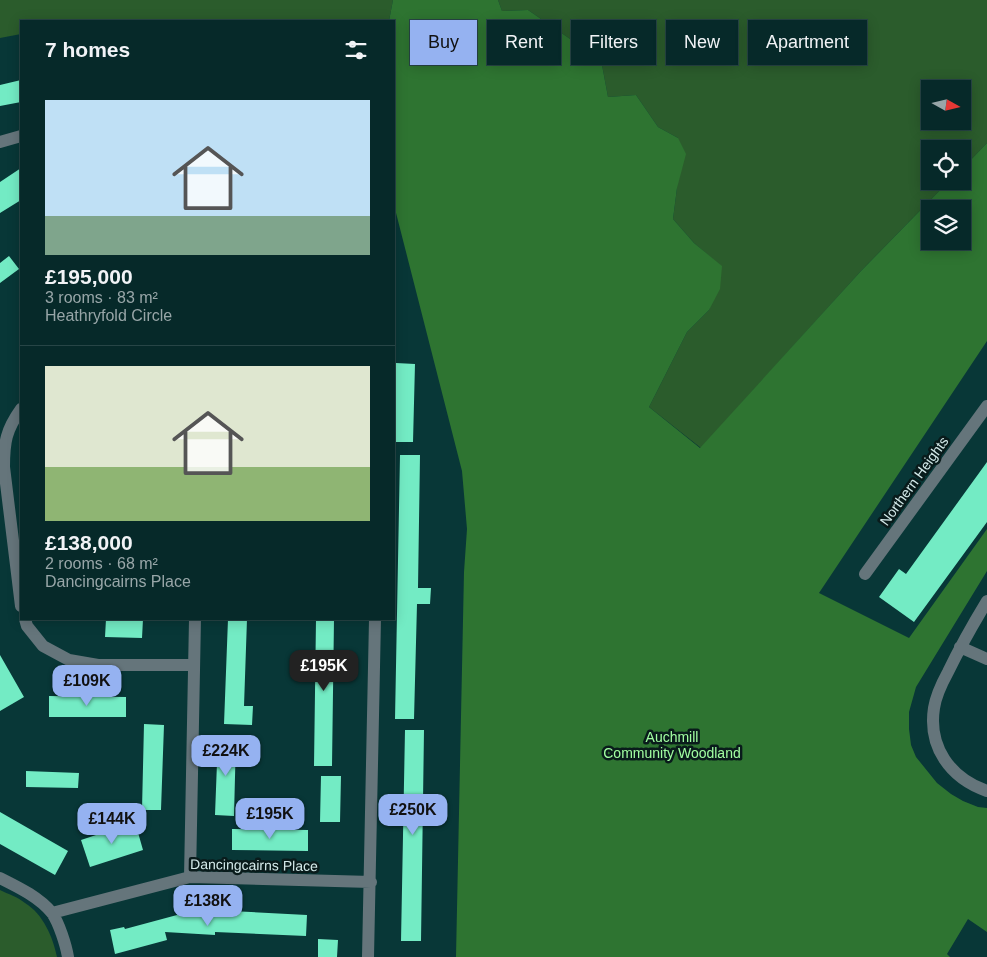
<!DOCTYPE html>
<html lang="en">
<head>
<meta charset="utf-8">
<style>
	body { margin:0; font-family:Arial,sans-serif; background:#0f3131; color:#f1f3f6; height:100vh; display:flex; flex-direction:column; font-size:19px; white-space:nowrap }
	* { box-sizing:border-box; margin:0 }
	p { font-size:16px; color:#98a6a8 }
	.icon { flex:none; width:28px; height:28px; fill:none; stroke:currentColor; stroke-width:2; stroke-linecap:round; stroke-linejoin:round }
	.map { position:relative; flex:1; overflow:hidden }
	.details { position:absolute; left:20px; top:20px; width:375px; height:600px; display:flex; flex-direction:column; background:#062929; border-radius:0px; box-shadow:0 2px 12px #0003,0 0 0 1px #274546 }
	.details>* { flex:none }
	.banner { position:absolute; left:410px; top:20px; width:475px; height:45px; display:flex; gap:10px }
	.needle { width:32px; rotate:98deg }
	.buttons { position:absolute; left:921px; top:80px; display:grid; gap:10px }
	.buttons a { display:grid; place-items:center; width:50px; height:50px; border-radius:0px; background:#062929; box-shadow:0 2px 12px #0003,0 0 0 1px #274546; font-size:25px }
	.price { position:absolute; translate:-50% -42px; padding:0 11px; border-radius:10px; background:#95b2f1; color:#111; font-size:16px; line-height:32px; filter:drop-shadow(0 1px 2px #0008) }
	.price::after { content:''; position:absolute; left:50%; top:30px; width:15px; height:11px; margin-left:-8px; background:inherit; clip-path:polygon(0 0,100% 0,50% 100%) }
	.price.on { background:#222; color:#fff }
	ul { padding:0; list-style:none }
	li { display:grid; align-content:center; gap:10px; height:265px; padding:0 25px }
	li+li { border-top:1px solid #274546 }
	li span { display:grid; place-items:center; height:155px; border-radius:0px; color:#555 }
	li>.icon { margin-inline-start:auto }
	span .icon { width:90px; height:90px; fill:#fffc; stroke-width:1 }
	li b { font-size:21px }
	h2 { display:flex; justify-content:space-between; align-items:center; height:60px; padding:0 25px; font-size:21px }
	.pill { padding:0 18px; border-radius:0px; background:#062929; box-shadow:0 2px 12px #0003,0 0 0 1px #274546; font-size:18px; line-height:45px }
	.pill.on { background:#95b2f1; color:#111 }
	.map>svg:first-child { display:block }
	.green { fill:#2b5c2c; fill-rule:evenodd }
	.forest { fill:#2e7431; fill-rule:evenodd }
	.building { fill:#73ebc4 }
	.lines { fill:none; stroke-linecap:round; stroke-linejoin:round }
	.minor { stroke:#65757b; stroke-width:12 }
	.labels { text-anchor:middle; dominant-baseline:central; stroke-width:5; stroke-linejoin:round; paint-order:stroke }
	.street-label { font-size:14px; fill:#d3e9e9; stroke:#091b1b }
	.park-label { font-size:14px; fill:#a1fea1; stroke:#091b1b }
</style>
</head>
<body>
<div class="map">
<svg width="987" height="957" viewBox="0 0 987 957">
	<rect width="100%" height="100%" fill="#083737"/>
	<!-- green -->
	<path class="green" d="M 0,0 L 393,0 L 389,21 L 21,21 L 21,34 L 0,38 Z
		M 498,0 L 987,0 L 987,143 L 963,168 L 962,149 L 930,149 L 930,181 L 949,181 L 861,271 L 701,448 L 649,407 L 687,332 L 709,310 L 721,266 L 694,243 L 673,219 L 677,188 L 678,138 L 658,127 L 636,95 L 608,97 L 602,65 L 592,50 L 576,43 L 528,10 L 502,11 ZM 930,89 L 962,89 L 962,121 L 930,121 Z
		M 0,890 C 8,894 18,897 25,903 C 43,914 53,937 57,957 L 0,957 Z"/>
	<!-- forest -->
	<path class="forest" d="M 393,0 L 498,0 L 502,11 L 528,10 L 576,43 L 592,50 L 602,65 L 608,97 L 636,95 L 658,127 L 678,138 L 686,154 L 677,188 L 673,219 L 694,243 L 722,266 L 720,289 L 709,310 L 687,332 L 649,407 L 700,448 L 861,271 L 949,181 L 962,181 L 963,168 L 987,143 L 987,341 L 819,593 L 909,638 L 987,529 L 987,571 L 916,687 L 909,712 L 909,729 L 911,745 L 916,757 L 937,783 L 951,794 L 963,801 L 978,807 L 987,808 L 987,932 L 968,919 L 947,954 L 950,957 L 456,957 L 464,572 L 467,529 L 462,471 L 394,205 L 394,21 L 389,21 ZM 930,209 L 962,209 L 962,241 L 930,241 Z"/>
	<!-- building -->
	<path class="building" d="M 21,80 L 21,102 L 0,106 L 0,85 Z
		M 21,168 L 21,200 L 0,213 L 0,182 Z
		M 9,256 L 19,269 L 0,283 L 0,263 Z
		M 396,363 L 415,364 L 413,442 L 394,442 Z
		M 400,455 L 420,455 L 418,588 L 431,588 L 430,604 L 417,604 L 414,719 L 395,719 Z
		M 987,462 L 987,522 L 914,622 L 879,597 L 899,569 L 906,574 Z
		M 106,619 L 143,619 L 142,638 L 105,637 Z
		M 228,619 L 247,619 L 244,706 L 253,706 L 252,725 L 224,724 Z
		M 316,619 L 334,619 L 332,766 L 314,766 Z
		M 0,655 L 24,697 L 0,711 Z
		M 49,696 L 126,697 L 126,717 L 49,717 Z
		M 144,724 L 164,725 L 161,810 L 142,810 Z
		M 405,730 L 424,730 L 421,941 L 401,941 Z
		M 218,737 L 236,738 L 234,816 L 215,815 Z
		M 26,771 L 79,773 L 78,788 L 26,787 Z
		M 321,776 L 341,776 L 340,822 L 320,822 Z
		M 0,812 L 68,851 L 55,875 L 0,844 Z
		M 135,822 L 143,850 L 90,867 L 81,840 Z
		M 232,829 L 308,830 L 308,851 L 232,850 Z
		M 231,911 L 307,915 L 306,936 L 215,932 L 215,935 L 165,932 L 167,940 L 115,954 L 110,930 L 124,927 L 125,929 L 177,915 L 178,912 L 230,914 Z
		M 318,939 L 338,940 L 337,957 L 318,957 Z"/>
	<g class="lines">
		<!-- minor -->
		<path class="minor" d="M 0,142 L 21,136
			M 21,409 C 6,430 4,442 4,467 L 21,606
			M 865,574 L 987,406
			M 987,601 C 973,624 960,647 948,672 C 942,683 936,695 934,708 C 928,747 950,778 987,791
			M 25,619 L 27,626 L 43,646 L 69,660 L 98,665 L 194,665
			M 960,647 L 987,659
			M 190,877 L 195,619
			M 0,878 C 18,887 39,897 52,913 C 59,923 66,945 68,957
			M 52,913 L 190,877 L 371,882
			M 368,957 L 375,619"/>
	</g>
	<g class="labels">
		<!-- street labels -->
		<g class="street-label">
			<text transform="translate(914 481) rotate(-54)">Northern Heights</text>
			<text transform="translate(254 865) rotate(1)">Dancingcairns Place</text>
		</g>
		<!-- park labels -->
		<g class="park-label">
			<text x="672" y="737">Auchmill<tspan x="672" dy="16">Community Woodland</tspan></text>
		</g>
	</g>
</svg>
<div class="buttons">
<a><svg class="needle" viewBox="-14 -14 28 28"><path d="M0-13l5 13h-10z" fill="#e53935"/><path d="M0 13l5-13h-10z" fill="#98a6a8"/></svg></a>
<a><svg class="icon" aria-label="locate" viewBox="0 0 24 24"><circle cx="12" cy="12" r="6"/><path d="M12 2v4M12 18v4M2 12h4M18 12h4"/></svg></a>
<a><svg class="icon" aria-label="layers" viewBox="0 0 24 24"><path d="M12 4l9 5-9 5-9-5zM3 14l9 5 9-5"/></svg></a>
</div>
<b class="price on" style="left:324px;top:692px">£195K</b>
<b class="price" style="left:87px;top:707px">£109K</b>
<b class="price" style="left:226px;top:777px">£224K</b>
<b class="price" style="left:413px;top:836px">£250K</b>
<b class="price" style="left:270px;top:840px">£195K</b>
<b class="price" style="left:112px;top:845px">£144K</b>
<b class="price" style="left:208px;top:927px">£138K</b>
<div class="banner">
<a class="pill on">Buy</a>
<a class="pill">Rent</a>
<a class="pill">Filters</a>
<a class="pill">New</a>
<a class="pill">Apartment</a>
</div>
<section class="details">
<h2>7 homes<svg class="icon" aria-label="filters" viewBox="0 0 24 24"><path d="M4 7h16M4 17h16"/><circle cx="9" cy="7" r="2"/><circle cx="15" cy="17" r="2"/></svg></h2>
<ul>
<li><span style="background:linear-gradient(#bfe0f5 75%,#7fa58c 0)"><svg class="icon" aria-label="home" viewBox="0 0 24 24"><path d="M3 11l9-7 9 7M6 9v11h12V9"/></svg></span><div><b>£195,000</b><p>3 rooms · 83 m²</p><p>Heathryfold Circle</p></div></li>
<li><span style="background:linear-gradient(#dfe7d0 65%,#8fb573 0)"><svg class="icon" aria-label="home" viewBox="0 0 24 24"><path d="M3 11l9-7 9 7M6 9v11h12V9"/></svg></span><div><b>£138,000</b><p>2 rooms · 68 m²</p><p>Dancingcairns Place</p></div></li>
</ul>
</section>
</div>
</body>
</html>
